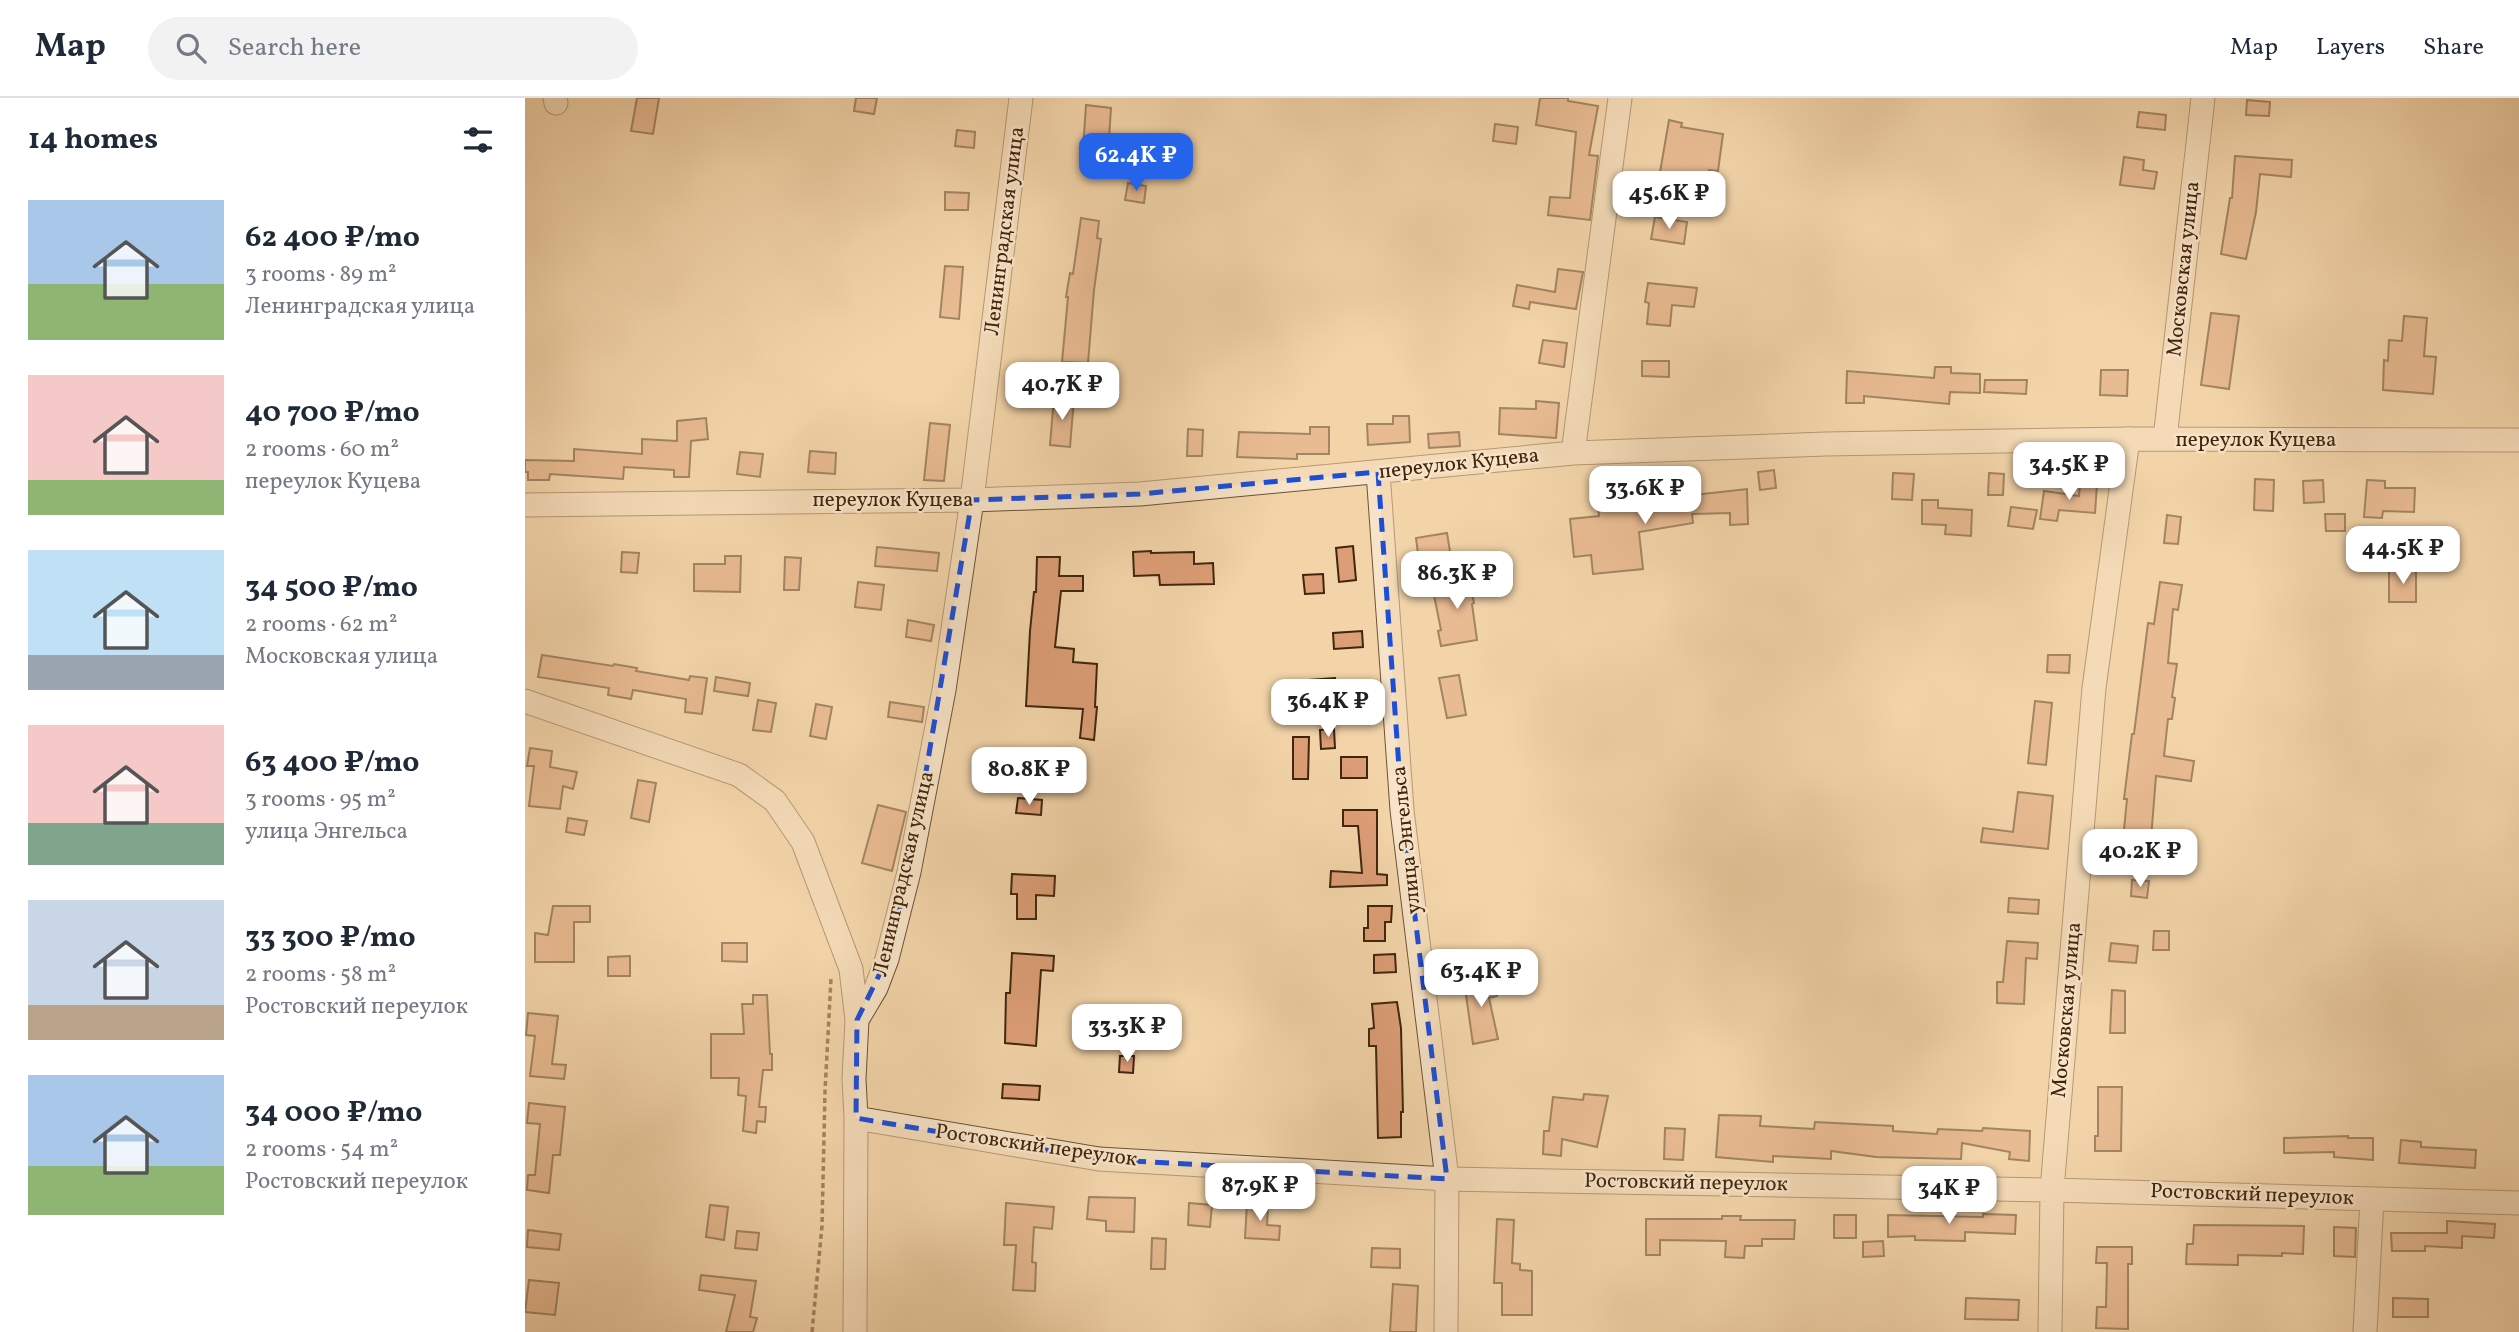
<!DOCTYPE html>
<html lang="en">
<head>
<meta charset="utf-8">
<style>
	body { margin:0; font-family:Vollkorn,serif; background:#f2f2f3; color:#1f2937; height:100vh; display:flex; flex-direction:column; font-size:26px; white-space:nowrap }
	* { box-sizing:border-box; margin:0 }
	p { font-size:23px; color:#747a83 }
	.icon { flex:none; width:38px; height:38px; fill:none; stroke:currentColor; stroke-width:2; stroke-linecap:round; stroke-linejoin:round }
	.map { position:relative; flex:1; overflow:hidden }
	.panel { display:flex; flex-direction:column; background:#fff; width:525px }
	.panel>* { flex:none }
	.price { position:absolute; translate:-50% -60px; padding:0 16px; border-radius:14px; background:#fff; color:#222; font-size:23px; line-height:46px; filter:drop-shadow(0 2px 4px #0008) }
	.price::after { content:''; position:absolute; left:50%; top:42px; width:21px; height:16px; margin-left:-10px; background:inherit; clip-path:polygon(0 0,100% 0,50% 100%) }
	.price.selected { background:#2563eb; color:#fff }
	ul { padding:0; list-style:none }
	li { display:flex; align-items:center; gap:21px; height:175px; padding:0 28px }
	li span { display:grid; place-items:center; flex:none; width:196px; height:140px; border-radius:0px; color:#555 }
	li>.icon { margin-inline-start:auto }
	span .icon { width:84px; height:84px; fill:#fffc; stroke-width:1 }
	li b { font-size:30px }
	h2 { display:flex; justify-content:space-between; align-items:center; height:84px; padding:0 28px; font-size:30px }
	header { display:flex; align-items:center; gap:42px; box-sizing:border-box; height:98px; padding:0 35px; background:#fff; border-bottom:2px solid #e0e1e3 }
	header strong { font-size:33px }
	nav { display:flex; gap:38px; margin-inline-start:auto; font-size:24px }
	.search { width:490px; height:63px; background:#f2f2f3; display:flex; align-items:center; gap:18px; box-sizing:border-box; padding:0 24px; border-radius:38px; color:#747a83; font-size:26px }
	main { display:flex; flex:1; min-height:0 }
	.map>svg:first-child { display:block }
	.building { fill:#dd9e77; stroke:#40260e; stroke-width:2 }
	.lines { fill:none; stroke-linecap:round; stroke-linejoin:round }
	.minor-casing { stroke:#6d5235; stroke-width:25 }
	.path { stroke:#40260e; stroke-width:3.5; stroke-dasharray:5 3.5; stroke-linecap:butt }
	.minor { stroke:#f7e3c7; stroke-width:23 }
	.marked { fill:none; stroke:#1d4ed8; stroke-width:5; stroke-dasharray:14 9; stroke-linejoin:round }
	.labels { text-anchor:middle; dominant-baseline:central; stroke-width:5; stroke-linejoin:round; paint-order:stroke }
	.street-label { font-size:21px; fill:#40260e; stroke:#f7e3c7 }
</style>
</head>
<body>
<header>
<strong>Map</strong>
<div class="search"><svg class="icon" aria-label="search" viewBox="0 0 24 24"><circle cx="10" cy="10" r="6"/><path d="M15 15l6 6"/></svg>Search here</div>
<nav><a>Map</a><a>Layers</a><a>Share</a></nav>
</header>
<main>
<section class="panel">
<h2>14 homes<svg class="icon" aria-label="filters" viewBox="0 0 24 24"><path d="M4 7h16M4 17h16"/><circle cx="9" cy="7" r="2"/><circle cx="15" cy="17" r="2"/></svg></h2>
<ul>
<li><span style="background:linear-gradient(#a9c7e8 60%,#8fb573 0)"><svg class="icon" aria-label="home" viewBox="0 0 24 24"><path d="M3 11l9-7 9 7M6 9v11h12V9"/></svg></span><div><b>62 400 ₽/mo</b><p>3 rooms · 89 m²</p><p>Ленинградская улица</p></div></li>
<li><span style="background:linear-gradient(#f6c9c9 75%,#8fb573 0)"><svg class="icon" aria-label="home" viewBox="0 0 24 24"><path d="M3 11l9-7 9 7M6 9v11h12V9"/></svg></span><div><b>40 700 ₽/mo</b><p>2 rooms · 60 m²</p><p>переулок Куцева</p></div></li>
<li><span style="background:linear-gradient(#bfe0f5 75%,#9aa5b1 0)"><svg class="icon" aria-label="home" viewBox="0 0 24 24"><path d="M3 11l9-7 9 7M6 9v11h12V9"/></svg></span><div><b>34 500 ₽/mo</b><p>2 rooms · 62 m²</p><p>Московская улица</p></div></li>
<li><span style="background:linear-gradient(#f6c9c9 70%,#7fa58c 0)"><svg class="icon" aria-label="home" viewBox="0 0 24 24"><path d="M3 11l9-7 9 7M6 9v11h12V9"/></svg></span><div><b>63 400 ₽/mo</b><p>3 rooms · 95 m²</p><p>улица Энгельса</p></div></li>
<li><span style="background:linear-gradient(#c9d6e8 75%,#b9a48a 0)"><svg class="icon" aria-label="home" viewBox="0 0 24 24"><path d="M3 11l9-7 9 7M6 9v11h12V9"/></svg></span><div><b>33 300 ₽/mo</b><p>2 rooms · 58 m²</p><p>Ростовский переулок</p></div></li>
<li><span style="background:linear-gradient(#a9c7e8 65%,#8fb573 0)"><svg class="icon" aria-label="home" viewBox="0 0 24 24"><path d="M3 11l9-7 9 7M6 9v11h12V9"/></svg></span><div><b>34 000 ₽/mo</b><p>2 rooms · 54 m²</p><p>Ростовский переулок</p></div></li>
</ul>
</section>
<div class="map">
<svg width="1994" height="1234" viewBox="0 0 1994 1234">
	<rect width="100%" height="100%" fill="#f3d4a9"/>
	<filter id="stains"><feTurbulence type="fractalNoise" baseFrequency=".00286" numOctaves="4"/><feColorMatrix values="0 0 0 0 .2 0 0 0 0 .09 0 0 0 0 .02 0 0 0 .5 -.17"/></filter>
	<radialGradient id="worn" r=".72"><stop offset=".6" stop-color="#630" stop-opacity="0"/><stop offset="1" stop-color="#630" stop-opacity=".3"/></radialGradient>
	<!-- building -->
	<path class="building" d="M 112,0 L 134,0 L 128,36 L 106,33 Z
		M 331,0 L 352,0 L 349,16 L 329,13 Z
		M 1015,0 L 1043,0 L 1043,3 L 1073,8 L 1064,57 L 1073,58 L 1065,122 L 1023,117 L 1025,99 L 1045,100 L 1051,34 L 1011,27 Z
		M 1722,2 L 1745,4 L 1744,18 L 1721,17 Z
		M 561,7 L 586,10 L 583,55 L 558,52 Z
		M 1614,14 L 1641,17 L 1640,32 L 1612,29 Z
		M 1144,22 L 1157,25 L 1156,29 L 1198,36 L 1193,73 L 1184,72 L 1180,94 L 1133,86 Z
		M 970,26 L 993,29 L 991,46 L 968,43 Z
		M 432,32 L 450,34 L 449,50 L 430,48 Z
		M 1710,58 L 1767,62 L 1766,79 L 1735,76 L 1731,114 L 1721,161 L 1696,156 L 1705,100 L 1707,100 Z
		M 1599,59 L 1619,62 L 1618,72 L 1632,74 L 1629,91 L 1595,87 Z
		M 603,85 L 621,88 L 619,105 L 600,102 Z
		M 420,94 L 444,95 L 443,112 L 420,112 Z
		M 1130,119 L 1162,124 L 1159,146 L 1126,141 Z
		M 556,120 L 574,123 L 572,140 L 576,141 L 569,192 L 563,265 L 537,264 L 543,199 L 541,199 L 545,175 L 548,176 Z
		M 420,168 L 438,169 L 434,221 L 415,219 Z
		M 1033,171 L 1058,174 L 1051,211 L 1005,204 L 1004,211 L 988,208 L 992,187 L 1030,194 Z
		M 1123,185 L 1172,190 L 1169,209 L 1147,207 L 1145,228 L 1122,226 L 1124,205 L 1120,204 Z
		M 1686,215 L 1714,218 L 1704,291 L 1676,287 Z
		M 1879,218 L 1902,220 L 1899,258 L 1911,259 L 1908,296 L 1858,292 L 1859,262 L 1863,263 L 1864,242 L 1877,243 Z
		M 1018,242 L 1042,245 L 1039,269 L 1014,265 Z
		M 1117,263 L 1144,263 L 1144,279 L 1117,278 Z
		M 1410,269 L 1426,269 L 1426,275 L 1455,276 L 1455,295 L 1425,294 L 1424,306 L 1339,298 L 1339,305 L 1321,305 L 1322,273 L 1409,280 Z
		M 1576,272 L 1603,272 L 1602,298 L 1575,297 Z
		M 1460,282 L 1502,282 L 1501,296 L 1459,294 Z
		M 529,299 L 549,300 L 545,349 L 525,347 Z
		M 1011,303 L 1034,305 L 1031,340 L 974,336 L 975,310 L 1011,311 Z
		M 868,318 L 884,318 L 885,344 L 843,347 L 842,326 L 868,326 Z
		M 181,320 L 183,341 L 166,343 L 164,379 L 149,379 L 149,372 L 99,369 L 98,381 L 25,376 L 24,382 L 3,382 L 3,374 L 0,374 L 0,362 L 49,363 L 49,351 L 117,356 L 117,341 L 152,343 L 152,323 Z
		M 405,325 L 425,327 L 419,383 L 399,382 Z
		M 785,329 L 804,329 L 804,356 L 772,356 L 772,361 L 712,359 L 714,334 L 785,336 Z
		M 663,331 L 678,332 L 677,358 L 662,358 Z
		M 934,334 L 935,348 L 904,350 L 903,336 Z
		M 285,353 L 311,355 L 310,376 L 283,374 Z
		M 215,354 L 238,356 L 235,379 L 212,376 Z
		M 1249,372 L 1251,390 L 1235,392 L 1233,374 Z
		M 1368,375 L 1389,376 L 1387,402 L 1367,401 Z
		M 1464,375 L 1479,376 L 1478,397 L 1463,397 Z
		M 1730,381 L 1749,382 L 1748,413 L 1729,412 Z
		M 1798,382 L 1799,404 L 1779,405 L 1778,383 Z
		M 1842,382 L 1860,383 L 1860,390 L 1890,390 L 1889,414 L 1858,413 L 1857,420 L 1839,419 Z
		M 1555,385 L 1572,386 L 1570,415 L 1534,412 L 1532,423 L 1515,421 L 1519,393 L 1554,398 Z
		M 1222,391 L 1223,426 L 1205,427 L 1205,415 L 1167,416 L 1168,425 L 1114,434 L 1118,471 L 1068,476 L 1066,457 L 1049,459 L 1045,421 L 1074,418 L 1073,410 L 1151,401 L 1151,399 Z
		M 1397,402 L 1413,402 L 1413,410 L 1447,412 L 1446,438 L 1420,436 L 1421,427 L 1397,426 Z
		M 1486,409 L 1512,412 L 1508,431 L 1483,428 Z
		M 1800,416 L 1820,416 L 1820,433 L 1801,433 Z
		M 1642,417 L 1656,419 L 1653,446 L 1639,445 Z
		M 922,435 L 927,466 L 895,471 L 891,440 Z
		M 828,448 L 831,482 L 814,484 L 811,450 Z
		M 352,449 L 414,455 L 412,473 L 350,468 Z
		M 626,453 L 626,455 L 669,454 L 669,466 L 688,465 L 689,486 L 635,487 L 634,477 L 609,478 L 608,454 Z
		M 97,454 L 114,455 L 112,475 L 96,474 Z
		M 200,458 L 216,458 L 215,494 L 169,493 L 169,466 L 200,466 Z
		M 260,459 L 276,460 L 274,492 L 259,492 Z
		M 512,459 L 535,459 L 534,478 L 558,478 L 558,493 L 536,493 L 530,549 L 549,551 L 548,564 L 572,566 L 570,609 L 572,609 L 569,642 L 555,640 L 558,611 L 501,608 L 505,533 L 509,494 L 511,494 Z
		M 942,472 L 949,505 L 947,506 L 952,542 L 916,548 L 913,533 L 916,532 L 909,497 L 927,493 L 924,474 Z
		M 1864,472 L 1891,472 L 1891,504 L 1864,504 Z
		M 798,476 L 799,495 L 780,496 L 778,477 Z
		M 333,484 L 359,487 L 356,512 L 330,509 Z
		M 1635,484 L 1657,487 L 1653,512 L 1648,511 L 1643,565 L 1652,566 L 1647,599 L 1650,600 L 1647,621 L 1643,621 L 1639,658 L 1669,663 L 1666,683 L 1631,678 L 1626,741 L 1615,740 L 1613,764 L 1596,762 L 1602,701 L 1599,701 L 1607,636 L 1609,636 L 1623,525 L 1629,526 Z
		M 383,522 L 409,527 L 406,543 L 381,539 Z
		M 837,533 L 838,549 L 809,551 L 808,535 Z
		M 17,557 L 88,568 L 89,566 L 112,570 L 111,573 L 164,582 L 165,578 L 182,580 L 177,616 L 160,614 L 161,601 L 108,592 L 106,601 L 83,597 L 84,590 L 13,579 Z
		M 1523,557 L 1545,557 L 1544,575 L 1522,574 Z
		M 934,577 L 941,617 L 922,620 L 914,580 Z
		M 191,579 L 225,585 L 223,598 L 189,593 Z
		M 810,580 L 811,595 L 839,594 L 841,622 L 814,625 L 812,600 L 772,603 L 770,583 Z
		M 233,602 L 251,605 L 246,634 L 228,632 Z
		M 1510,603 L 1527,605 L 1521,667 L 1503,665 Z
		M 365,604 L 399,609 L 397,624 L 363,619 Z
		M 291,606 L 307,609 L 301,641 L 285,638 Z
		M 809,631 L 810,650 L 796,651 L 795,632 Z
		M 768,639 L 784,639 L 783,681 L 768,681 Z
		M 5,650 L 27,653 L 25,669 L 52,674 L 48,691 L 38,688 L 35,711 L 4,708 L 9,668 L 2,668 Z
		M 498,650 L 517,651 L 515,666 L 497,665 Z
		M 816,659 L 842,659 L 842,680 L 816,680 Z
		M 113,682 L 131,685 L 124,724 L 106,720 Z
		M 1493,694 L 1528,698 L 1523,751 L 1456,744 L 1458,730 L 1488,734 Z
		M 493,700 L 517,702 L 516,717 L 491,715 Z
		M 353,707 L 381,714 L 367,773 L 337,765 Z
		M 818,712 L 852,712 L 852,776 L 862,777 L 862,787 L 805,789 L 806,773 L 837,775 L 833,728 L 818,728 Z
		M 43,720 L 62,723 L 59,737 L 41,734 Z
		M 487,776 L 530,778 L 529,798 L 511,797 L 511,821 L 492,821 L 492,796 L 486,796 Z
		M 1607,782 L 1624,783 L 1622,800 L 1606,798 Z
		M 1484,800 L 1514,802 L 1513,816 L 1483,814 Z
		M 28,808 L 65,808 L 65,824 L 49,824 L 49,864 L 10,864 L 10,835 L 23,837 Z
		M 843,808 L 867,808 L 866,824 L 860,824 L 860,843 L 839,843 L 839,830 L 843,830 Z
		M 1629,833 L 1644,833 L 1644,852 L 1628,852 Z
		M 1482,843 L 1513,845 L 1512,861 L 1501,860 L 1499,906 L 1472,905 L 1472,884 L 1478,884 Z
		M 197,845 L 222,845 L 222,864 L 197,863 Z
		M 1586,845 L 1613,848 L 1611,865 L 1584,863 Z
		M 487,855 L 529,858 L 528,873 L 516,872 L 511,948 L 480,945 L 481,895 L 485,895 Z
		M 870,856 L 871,874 L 849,875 L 849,857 Z
		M 105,858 L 105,878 L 83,878 L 83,859 Z
		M 970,879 L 972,898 L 964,900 L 973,941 L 948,946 L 939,883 Z
		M 1587,892 L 1600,893 L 1600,935 L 1585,935 Z
		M 228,897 L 242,897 L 245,956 L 247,956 L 247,972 L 238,972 L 234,1009 L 241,1009 L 240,1024 L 232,1023 L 231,1035 L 218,1033 L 221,998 L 213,997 L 214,980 L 186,980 L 186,936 L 219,936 L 217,906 L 228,906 Z
		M 872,904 L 876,930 L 878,1014 L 876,1014 L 876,1039 L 853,1040 L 851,948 L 844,948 L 844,931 L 849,930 L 847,906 Z
		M 3,915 L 33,918 L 27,966 L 41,967 L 39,981 L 5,978 L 10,938 L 1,937 Z
		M 595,958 L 609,958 L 608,975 L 594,974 Z
		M 478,986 L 515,988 L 514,1002 L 477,1000 Z
		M 1573,989 L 1597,989 L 1596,1053 L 1570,1053 L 1570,1038 L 1573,1038 Z
		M 1059,996 L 1083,998 L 1072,1049 L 1037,1041 L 1036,1058 L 1018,1056 L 1019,1033 L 1024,1033 L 1028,999 L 1058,1002 Z
		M 4,1005 L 40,1009 L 35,1057 L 28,1057 L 24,1095 L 2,1092 L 3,1077 L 10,1077 L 15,1026 L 2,1025 Z
		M 1194,1017 L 1236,1018 L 1235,1028 L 1289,1031 L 1290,1024 L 1368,1028 L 1368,1033 L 1412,1036 L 1413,1031 L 1457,1033 L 1458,1030 L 1505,1033 L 1504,1063 L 1484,1061 L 1485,1054 L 1437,1045 L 1436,1061 L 1351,1059 L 1306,1053 L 1306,1061 L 1248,1058 L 1248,1064 L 1191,1059 Z
		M 1140,1030 L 1160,1031 L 1158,1062 L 1139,1061 Z
		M 1823,1038 L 1823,1040 L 1848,1040 L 1848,1062 L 1809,1059 L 1809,1054 L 1759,1055 L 1759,1040 Z
		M 1876,1042 L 1896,1044 L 1896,1049 L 1951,1052 L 1950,1070 L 1874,1065 Z
		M 564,1099 L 610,1100 L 609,1134 L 581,1133 L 581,1123 L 562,1121 Z
		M 481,1105 L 529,1109 L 527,1131 L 509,1129 L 507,1164 L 511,1165 L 510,1193 L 488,1192 L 491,1147 L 479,1147 Z
		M 664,1105 L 687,1107 L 685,1129 L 663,1127 Z
		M 722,1105 L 743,1106 L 742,1127 L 755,1128 L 754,1142 L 720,1140 Z
		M 185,1107 L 203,1109 L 199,1142 L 181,1139 Z
		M 1458,1116 L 1491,1117 L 1490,1136 L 1440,1134 L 1440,1143 L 1390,1142 L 1390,1138 L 1363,1139 L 1363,1117 L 1458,1119 Z
		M 1309,1117 L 1331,1117 L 1331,1140 L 1309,1140 Z
		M 1197,1118 L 1216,1118 L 1215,1122 L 1270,1122 L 1269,1141 L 1237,1141 L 1237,1148 L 1220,1148 L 1219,1160 L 1200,1159 L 1201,1143 L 1135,1142 L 1135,1157 L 1121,1157 L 1121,1121 L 1197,1121 Z
		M 972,1121 L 989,1122 L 987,1165 L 995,1166 L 995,1172 L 1007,1173 L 1007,1217 L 977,1217 L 977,1185 L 969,1185 Z
		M 1922,1123 L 1970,1126 L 1969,1140 L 1937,1138 L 1937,1150 L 1900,1148 L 1900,1153 L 1867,1153 L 1866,1135 L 1922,1135 Z
		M 1669,1127 L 1779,1128 L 1778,1156 L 1757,1155 L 1757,1158 L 1713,1157 L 1713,1167 L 1661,1166 L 1662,1146 L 1668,1146 Z
		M 1809,1129 L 1831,1130 L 1830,1159 L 1809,1158 Z
		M 3,1132 L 36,1136 L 34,1152 L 2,1149 Z
		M 212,1133 L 234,1135 L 232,1152 L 210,1150 Z
		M 627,1140 L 641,1141 L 640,1171 L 626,1171 Z
		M 1358,1143 L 1359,1158 L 1338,1159 L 1338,1144 Z
		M 1572,1149 L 1607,1149 L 1607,1166 L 1603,1166 L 1603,1231 L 1571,1230 L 1572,1209 L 1581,1209 L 1582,1165 L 1571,1165 Z
		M 847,1150 L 875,1151 L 875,1170 L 846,1169 Z
		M 176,1177 L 231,1183 L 225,1219 L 232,1220 L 228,1234 L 201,1234 L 210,1197 L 174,1192 Z
		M 4,1182 L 34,1185 L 30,1217 L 0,1214 Z
		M 868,1186 L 893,1188 L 891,1234 L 865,1234 Z
		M 1441,1200 L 1494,1202 L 1493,1222 L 1440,1221 Z
		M 1868,1200 L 1903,1201 L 1903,1219 L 1868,1219 Z"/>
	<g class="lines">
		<!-- minor casing -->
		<g class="minor-casing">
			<path id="minor" d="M 30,0 L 31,5
				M 1640,341 L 1678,0
				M 1048,355 L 1095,0
				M 853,374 L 877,712 L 922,1081 L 921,1234
				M 0,407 L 447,402 L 615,396 L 1048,355 L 1301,346 L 1603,341 L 1994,342
				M 0,603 L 214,677 L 250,703 L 278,744 L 326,871 L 332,922 L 329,981 L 331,1020 L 330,1234
				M 332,922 L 351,890 L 362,861 L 384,774 L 419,592 L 447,402 L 496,0
				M 331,1020 L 574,1061 L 922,1081 L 1527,1092 L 1994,1105
				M 1525,1234 L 1527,1092 L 1569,590 L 1603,341
				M 1840,1234 L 1847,1101"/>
		</g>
		<!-- path -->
		<path class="path" d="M 287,1234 L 297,1128 L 300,993 L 306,881"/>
		<!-- minor -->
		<use href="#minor" class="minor"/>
	</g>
	<!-- marked area -->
	<path d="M0 0H1994V1234H0ZM 853,374 L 877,712 L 922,1081 L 574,1061 L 331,1020 L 332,922 L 362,861 L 384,774 L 447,402 L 615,396 Z" fill="#f3d4a9" fill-opacity=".55" fill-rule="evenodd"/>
	<path class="marked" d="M 853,374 L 877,712 L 922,1081 L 574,1061 L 331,1020 L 332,922 L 362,861 L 384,774 L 447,402 L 615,396 Z"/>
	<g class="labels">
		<!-- street labels -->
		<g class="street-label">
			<text transform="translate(480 133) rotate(-83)">Ленинградская улица</text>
			<text transform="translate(1659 171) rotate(-84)">Московская улица</text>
			<text x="1731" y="342">переулок Куцева</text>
			<text transform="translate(934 366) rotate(-6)">переулок Куцева</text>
			<text x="368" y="402">переулок Куцева</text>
			<text transform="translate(882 742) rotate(-96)">улица Энгельса</text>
			<text transform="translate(379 776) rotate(-77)">Ленинградская улица</text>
			<text transform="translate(1542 912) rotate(-85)">Московская улица</text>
			<text transform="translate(511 1048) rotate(8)">Ростовский переулок</text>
			<text transform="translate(1161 1085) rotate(1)">Ростовский переулок</text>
			<text transform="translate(1727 1097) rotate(2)">Ростовский переулок</text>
		</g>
	</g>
	<rect width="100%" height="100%" filter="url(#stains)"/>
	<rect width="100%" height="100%" fill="url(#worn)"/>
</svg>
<b class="price selected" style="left:611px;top:95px">62.4K ₽</b>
<b class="price" style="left:1144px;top:133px">45.6K ₽</b>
<b class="price" style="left:537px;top:324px">40.7K ₽</b>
<b class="price" style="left:1544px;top:404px">34.5K ₽</b>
<b class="price" style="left:1120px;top:428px">33.6K ₽</b>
<b class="price" style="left:1878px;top:488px">44.5K ₽</b>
<b class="price" style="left:932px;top:513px">86.3K ₽</b>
<b class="price" style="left:803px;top:641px">36.4K ₽</b>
<b class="price" style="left:504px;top:709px">80.8K ₽</b>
<b class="price" style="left:1615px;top:791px">40.2K ₽</b>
<b class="price" style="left:956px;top:911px">63.4K ₽</b>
<b class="price" style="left:602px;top:966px">33.3K ₽</b>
<b class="price" style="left:735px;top:1125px">87.9K ₽</b>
<b class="price" style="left:1424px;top:1128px">34K ₽</b>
</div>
</main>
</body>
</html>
